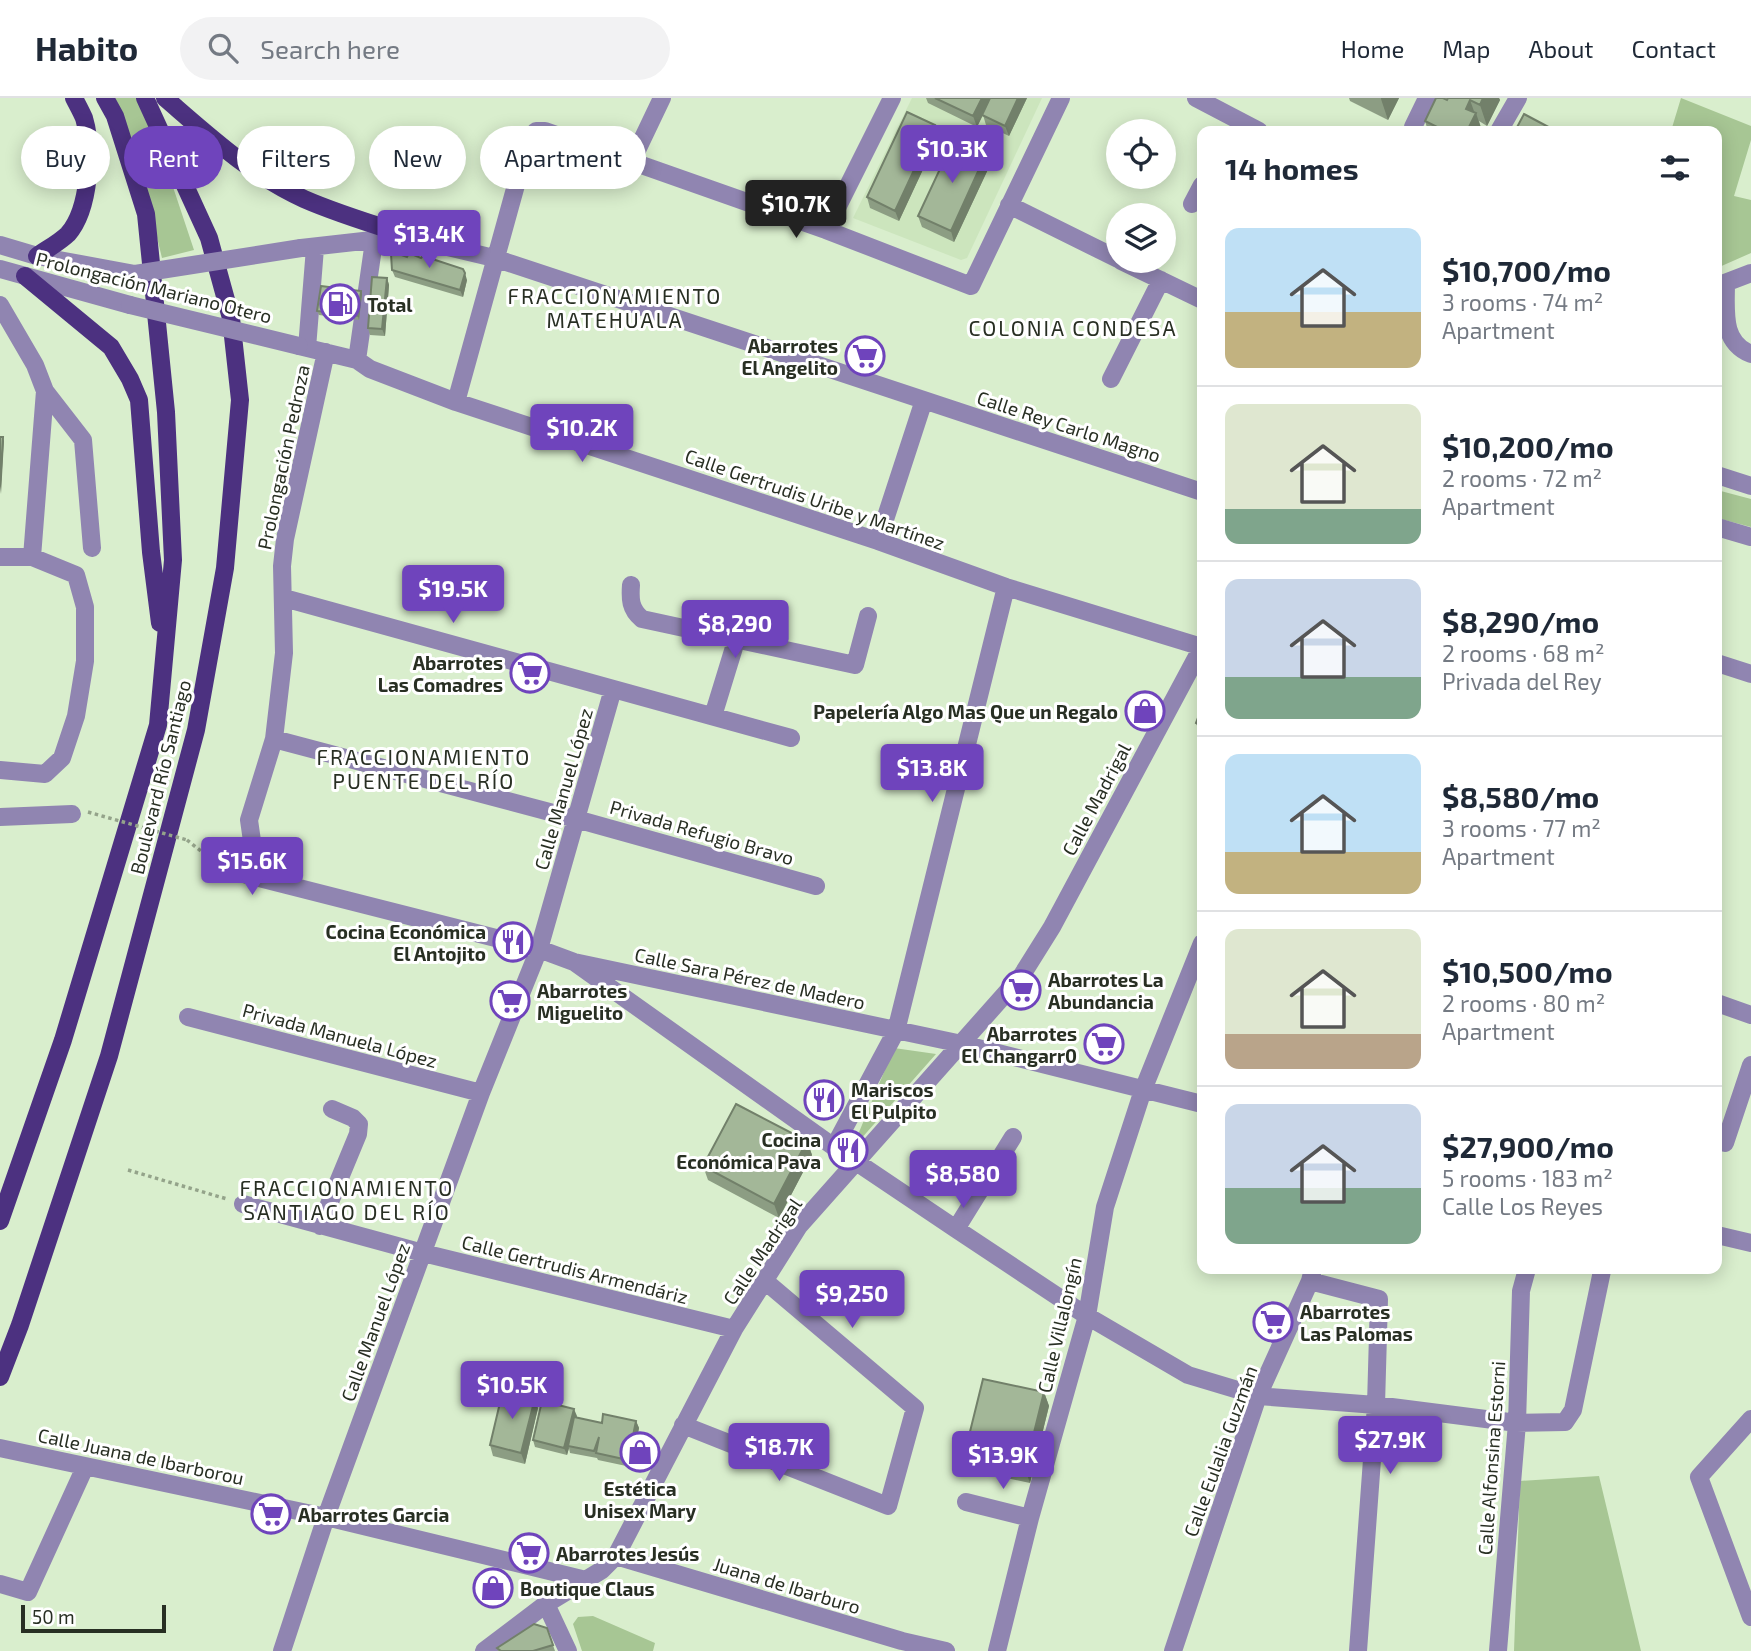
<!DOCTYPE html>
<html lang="en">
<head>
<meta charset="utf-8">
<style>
	body { margin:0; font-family:"Exo 2",sans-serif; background:#f2f2f3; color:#1f2937; height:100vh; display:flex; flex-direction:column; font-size:26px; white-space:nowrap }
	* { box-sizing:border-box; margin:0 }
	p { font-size:23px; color:#747a83 }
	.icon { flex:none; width:38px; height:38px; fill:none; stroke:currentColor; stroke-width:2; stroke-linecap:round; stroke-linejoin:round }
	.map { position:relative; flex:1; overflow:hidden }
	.sheet { position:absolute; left:1197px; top:28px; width:525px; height:1148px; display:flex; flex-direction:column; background:#fff; border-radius:14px; box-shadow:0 4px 18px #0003 }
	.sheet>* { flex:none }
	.top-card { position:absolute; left:21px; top:28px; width:665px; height:63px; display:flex; gap:14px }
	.controls { position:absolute; left:1106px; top:21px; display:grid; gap:14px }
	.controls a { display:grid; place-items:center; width:70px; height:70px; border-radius:50%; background:#fff; box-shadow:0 4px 18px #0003; font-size:35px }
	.scale { position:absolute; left:21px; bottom:18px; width:145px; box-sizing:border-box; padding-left:7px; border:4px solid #282f23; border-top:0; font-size:19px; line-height:24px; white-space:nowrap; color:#282f23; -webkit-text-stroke:5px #fff; paint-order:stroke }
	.price { position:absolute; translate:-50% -60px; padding:0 16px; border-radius:7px; background:#6f44bc; color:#fff; font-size:23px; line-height:46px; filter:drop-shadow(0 2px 4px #0008) }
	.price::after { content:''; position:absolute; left:50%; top:42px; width:21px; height:16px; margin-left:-10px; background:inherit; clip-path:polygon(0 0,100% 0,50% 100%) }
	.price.active { background:#222; color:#fff }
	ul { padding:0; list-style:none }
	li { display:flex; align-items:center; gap:21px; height:175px; padding:0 28px }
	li+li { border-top:2px solid #e0e1e3 }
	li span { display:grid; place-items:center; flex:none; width:196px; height:140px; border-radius:14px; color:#555 }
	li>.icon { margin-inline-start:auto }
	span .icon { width:84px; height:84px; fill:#fffc; stroke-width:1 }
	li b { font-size:30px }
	h2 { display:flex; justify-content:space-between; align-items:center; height:84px; padding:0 28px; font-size:30px }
	.pill { padding:0 24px; border-radius:32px; background:#fff; box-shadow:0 4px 18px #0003; font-size:24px; line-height:63px }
	.pill.active { background:#6f44bc; color:#fff }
	header { display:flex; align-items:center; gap:42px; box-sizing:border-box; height:98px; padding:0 35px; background:#fff; border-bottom:2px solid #e0e1e3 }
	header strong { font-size:33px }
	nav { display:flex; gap:38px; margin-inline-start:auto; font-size:24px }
	.search { width:490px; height:63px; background:#f2f2f3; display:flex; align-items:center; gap:18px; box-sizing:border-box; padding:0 24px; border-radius:38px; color:#747a83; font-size:26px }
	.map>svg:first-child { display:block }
	.built { fill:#cce5bd }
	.green { fill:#a7c694 }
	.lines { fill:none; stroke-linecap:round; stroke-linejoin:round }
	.path { stroke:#94a38a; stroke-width:3.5; stroke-dasharray:3.5 3.5; stroke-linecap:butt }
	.minor { stroke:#9085b1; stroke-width:18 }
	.major { stroke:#4c3180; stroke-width:18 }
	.path-bridge { stroke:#94a38a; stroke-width:3.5; stroke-dasharray:3.5 3.5; stroke-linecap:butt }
	.minor-bridge { stroke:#9085b1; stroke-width:18 }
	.wall { fill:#8c9d83 }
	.shaded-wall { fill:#72806a }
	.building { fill:#a3b798; stroke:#72806a; stroke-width:2 }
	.labels { text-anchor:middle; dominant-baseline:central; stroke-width:6; stroke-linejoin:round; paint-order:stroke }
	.street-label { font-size:19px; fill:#282f23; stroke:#fff }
	.poi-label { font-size:19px; font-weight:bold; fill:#282f23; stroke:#fff; text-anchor:start }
	.neighbourhood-label { font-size:21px; letter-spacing:2px; fill:#282f23; stroke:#fff }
</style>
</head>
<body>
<header>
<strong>Habito</strong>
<div class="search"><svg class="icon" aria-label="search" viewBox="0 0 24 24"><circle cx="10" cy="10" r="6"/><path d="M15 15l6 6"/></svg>Search here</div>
<nav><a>Home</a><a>Map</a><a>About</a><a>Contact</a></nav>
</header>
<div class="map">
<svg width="1751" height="1553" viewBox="0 0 1751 1553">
	<rect width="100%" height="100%" fill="#d9eecd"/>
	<!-- built -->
	<path class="built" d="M 912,0 L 1042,0 L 967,160 L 961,162 L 853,120 Z"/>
	<!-- green -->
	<path class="green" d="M 111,0 L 136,0 L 162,56 L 194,152 L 162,160 L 139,66 Z
		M 1681,0 L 1751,28 L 1751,42 L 1734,98 L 1751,102 L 1751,155 L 1717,170 L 1717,33 L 1671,33 Z
		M 1717,392 L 1751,401 L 1751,429 L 1717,420 Z
		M 894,950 L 936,956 L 852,1051 Z
		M 1599,1378 L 1641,1553 L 1514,1553 L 1520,1383 Z
		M 593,1518 L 655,1545 L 653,1553 L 582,1553 L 573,1526 L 578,1519 Z"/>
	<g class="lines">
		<!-- path -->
		<path class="path" d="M 187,742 L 211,761
			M 128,1072 L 227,1101"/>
		<!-- minor -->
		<path class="minor" d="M 1196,0 L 1259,33
			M 1413,29 L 1427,0
			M 1499,33 L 1518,0
			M 631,65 L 662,0
			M 1192,106 L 1202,87
			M 1009,107 L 1118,161
			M 826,132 L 892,0
			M 0,147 L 37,158 L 135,176
			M 301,150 L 390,140 L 431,145 L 494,160 L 1202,394
			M 1121,163 L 1202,202
			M 0,171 L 130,207
			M 1726,185 C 1726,213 1721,244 1751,256
			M 1717,188 L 1751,175
			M 0,207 L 35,267 L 45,293 L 32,459 L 0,459
			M 299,248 L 357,262 L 370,271 L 456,304 L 878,443 L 1006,489 L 1202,549 L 1052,829 L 1022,877 L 799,1128 L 734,1231 L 616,1458 L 602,1472 L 546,1506 L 484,1553
			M 307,250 L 315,150
			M 357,262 L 374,143
			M 1111,281 L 1161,182
			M 45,293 L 83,342 L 92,450
			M 456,304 L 529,40 L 536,33 L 545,33 L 826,132 L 971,188 L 1061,0
			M 1717,377 L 1751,388
			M 1717,429 L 1751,439
			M 878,443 L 924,302
			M 631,487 C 630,501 630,511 642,521 L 855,567 L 868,518
			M 284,500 L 791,640
			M 1717,565 L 1751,576
			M 713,618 L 736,543
			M 274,641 L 576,721 L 816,788
			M 0,672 L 45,676 L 62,660 L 76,618 L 85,563 L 85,509 L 76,477 L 32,459
			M 0,719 L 72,716
			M 224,771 L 539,851 L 574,864 L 962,946 L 1202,1006
			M 288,787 L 261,761 L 252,743 L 249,722 L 274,641 L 284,555 L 282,468 L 285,441 L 326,254
			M 574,864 L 834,1049 L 956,1131 L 1087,1218 L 1188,1277 L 1258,1298 L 1376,1307 L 1517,1325 L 1565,1324 L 1573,1312 L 1602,1173
			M 1717,905 L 1751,917
			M 188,919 L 481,995
			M 1725,1045 L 1751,967
			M 834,1049 L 896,933 L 1006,489
			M 243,1106 L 423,1155 L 734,1231
			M 320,1128 L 358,1036 L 359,1026 L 353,1020 L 332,1011
			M 956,1131 L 1013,1039
			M 1717,1137 L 1751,1145
			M 1310,1183 L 1379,1201 L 1376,1307 L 1358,1553
			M 1751,1321 L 1699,1379 L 1751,1519
			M 683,1327 L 888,1408 L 915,1310 L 765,1183
			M 0,1350 L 326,1419 L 586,1482
			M 966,1404 L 1030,1420
			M 616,1458 L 902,1543 L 946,1553
			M 0,1486 L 28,1494 L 85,1369
			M 546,1506 L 568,1553
			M 282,1553 L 326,1419 L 481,995 L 539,851 L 613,591
			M 997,1553 L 1030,1420 L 1087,1218 L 1105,1109 L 1143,992 L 1202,845
			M 1173,1553 L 1258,1298 L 1310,1183 L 1313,1171
			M 1498,1553 L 1517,1325 L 1521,1193 L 1527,1171"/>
		<!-- major -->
		<path class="major" d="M 165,0 C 209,38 251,77 304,101 C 345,119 390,131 431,145
			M 37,158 C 47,151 60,144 68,136 C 90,111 93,50 84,20 C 81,13 77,6 74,0
			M 25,178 L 111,249 L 130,281 L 139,302 L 151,454 L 160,525
			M 0,1123 L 63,942 L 158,627 L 173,462 L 166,314 L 146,116 L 115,18 L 105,0
			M 0,1279 L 20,1227 L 109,958 L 196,632 L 225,470 L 240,302 L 231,220 L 209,140 L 145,0"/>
		<!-- path-bridge -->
		<path class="path-bridge" d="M 88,714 L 187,742"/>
		<!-- minor-bridge -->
		<path class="minor-bridge" d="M 135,176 L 301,150
			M 130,207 L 299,248"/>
	</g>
	<!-- wall -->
	<path class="wall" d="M 926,0 L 1027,0 L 1009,38 L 986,27 L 983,17 L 977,29 L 928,5 Z
		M 1349,0 L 1399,0 L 1388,22 L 1350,3 Z
		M 1445,0 L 1499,0 L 1500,2 L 1487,28 L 1479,23 L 1482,33 L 1428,33 L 1425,23 L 1446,1 Z
		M 939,37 L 899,123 L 870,110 L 867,99 Z
		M 990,67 L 954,144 L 922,129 L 918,118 Z
		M 392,172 L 467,182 L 463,199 L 395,179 Z
		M 387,180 L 389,187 L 385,238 L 370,237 L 368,230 Z
		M 361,193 L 362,196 L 359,222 L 319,217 L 317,213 Z
		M 1202,609 L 1202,637 L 1200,636 L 1196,625 Z
		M 807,1043 L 812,1057 L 779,1120 L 708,1082 L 703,1068 Z
		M 1044,1294 L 1049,1308 L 1030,1385 L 969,1372 L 964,1358 Z
		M 538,1310 L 525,1366 L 493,1358 L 490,1347 Z
		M 577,1318 L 576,1320 L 602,1325 L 636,1323 L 639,1330 L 631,1369 L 598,1362 L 597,1360 L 570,1355 L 569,1350 L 567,1357 L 535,1349 L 533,1342 Z
		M 547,1530 L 555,1553 L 498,1553 L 497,1550 Z"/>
	<!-- shaded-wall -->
	<path class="shaded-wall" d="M 982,0 L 991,0 L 977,29 L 973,18 Z
		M 1018,0 L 1027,0 L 1009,38 L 1005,28 Z
		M 1381,0 L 1399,0 L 1388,22 L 1381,1 Z
		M 1483,0 L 1499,0 L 1500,2 L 1487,28 L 1480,7 Z
		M 1470,2 L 1475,16 L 1476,15 L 1482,33 L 1467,33 L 1466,11 Z
		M 935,27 L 939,37 L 899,123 L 895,113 Z
		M 986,56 L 990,67 L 954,144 L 951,133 Z
		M 465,175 L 467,182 L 463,199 L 460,192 Z
		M 387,180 L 389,187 L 385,238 L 382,231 Z
		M 361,193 L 362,196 L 359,222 L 358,218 Z
		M 3,339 L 4,343 L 1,396 L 0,388 Z
		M 807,1043 L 812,1057 L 779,1120 L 774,1106 Z
		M 1044,1294 L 1049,1308 L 1030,1385 L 1025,1371 Z
		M 535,1300 L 538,1310 L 525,1366 L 521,1355 Z
		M 574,1311 L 577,1318 L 569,1348 L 568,1348 L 569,1350 L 567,1357 L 564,1350 Z
		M 636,1323 L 639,1330 L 631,1369 L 628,1362 Z"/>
	<!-- building -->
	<path class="building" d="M 935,0 L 982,0 L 973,18 Z
		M 990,0 L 1018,0 L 1005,28 L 982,17 Z
		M 1436,0 L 1443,0 L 1447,2 L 1448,0 L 1483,0 L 1480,7 L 1470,2 L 1466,11 L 1476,15 L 1467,33 L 1445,33 L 1425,23 Z
		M 907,14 L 935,27 L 895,113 L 867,99 Z
		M 1524,16 L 1556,33 L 1515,33 Z
		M 954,41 L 986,56 L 951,133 L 918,118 Z
		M 396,155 L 407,159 L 409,155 L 421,160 L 423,158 L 463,171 L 465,175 L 460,192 L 392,172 L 391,156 Z
		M 372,179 L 387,180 L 382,231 L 368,230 Z
		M 321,188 L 361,193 L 358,218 L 317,213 Z
		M 0,339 L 3,339 L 0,388 Z
		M 1202,609 L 1202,628 L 1196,625 Z
		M 736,1006 L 807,1043 L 774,1106 L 703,1068 Z
		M 983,1281 L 1044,1294 L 1025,1371 L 964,1358 Z
		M 503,1292 L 535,1300 L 521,1355 L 490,1347 Z
		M 542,1303 L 574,1311 L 564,1350 L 533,1342 Z
		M 603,1316 L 636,1323 L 628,1362 L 596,1355 L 599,1339 L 594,1353 L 568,1348 L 574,1319 L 602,1325 Z
		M 534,1526 L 547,1530 L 553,1547 L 533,1553 L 501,1553 L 497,1550 Z"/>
	<!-- icons -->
	<defs>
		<g id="fuel-ring" transform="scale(2.0125)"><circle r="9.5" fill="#fff" stroke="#6f44bc" stroke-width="1.5"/><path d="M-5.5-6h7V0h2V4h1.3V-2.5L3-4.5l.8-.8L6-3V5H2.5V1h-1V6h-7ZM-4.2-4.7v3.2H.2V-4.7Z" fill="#6f44bc"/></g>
		<g id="supermarket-ring" transform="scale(2.0125)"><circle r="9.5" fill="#fff" stroke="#6f44bc" stroke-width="1.5"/><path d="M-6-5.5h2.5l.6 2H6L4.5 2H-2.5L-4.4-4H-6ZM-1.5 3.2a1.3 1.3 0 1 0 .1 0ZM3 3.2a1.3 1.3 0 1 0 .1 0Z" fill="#6f44bc"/></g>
		<g id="shop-ring" transform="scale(2.0125)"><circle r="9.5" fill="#fff" stroke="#6f44bc" stroke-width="1.5"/><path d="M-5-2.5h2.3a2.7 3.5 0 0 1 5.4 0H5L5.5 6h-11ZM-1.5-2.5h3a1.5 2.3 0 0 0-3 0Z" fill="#6f44bc"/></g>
		<g id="restaurant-ring" transform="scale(2.0125)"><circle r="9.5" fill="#fff" stroke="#6f44bc" stroke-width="1.5"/><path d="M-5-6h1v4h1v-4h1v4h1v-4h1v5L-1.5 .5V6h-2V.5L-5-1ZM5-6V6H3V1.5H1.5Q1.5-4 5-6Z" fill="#6f44bc"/></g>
	</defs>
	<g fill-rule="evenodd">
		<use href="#fuel-ring" x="340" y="206"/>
		<use href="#supermarket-ring" x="865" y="258"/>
		<use href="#supermarket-ring" x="530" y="575"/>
		<use href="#shop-ring" x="1145" y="613"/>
		<use href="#restaurant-ring" x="513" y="844"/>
		<use href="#supermarket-ring" x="1021" y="892"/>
		<use href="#supermarket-ring" x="510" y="903"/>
		<use href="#supermarket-ring" x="1104" y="946"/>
		<use href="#restaurant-ring" x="824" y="1002"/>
		<use href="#restaurant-ring" x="848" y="1052"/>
		<use href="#supermarket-ring" x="1273" y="1224"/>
		<use href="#shop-ring" x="640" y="1354"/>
		<use href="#supermarket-ring" x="271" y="1416"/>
		<use href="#supermarket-ring" x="529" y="1455"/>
		<use href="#shop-ring" x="493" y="1490"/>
	</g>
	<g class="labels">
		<!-- street labels -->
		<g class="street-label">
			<text transform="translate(154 189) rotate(14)">Prolongación Mariano Otero</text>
			<text transform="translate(1069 328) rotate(18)">Calle Rey Carlo Magno</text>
			<text transform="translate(283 359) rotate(-78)">Prolongación Pedroza</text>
			<text transform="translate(815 401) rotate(19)">Calle Gertrudis Uribe y Martínez</text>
			<text transform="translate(160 679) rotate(-76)">Boulevard Río Santiago</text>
			<text transform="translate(563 691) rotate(-74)">Calle Manuel López</text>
			<text transform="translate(1096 701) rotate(-62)">Calle Madrigal</text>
			<text transform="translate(702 734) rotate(16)">Privada Refugio Bravo</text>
			<text transform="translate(750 880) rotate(12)">Calle Sara Pérez de Madero</text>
			<text transform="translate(340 937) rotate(15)">Privada Manuela López</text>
			<text transform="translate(762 1153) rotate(-56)">Calle Madrigal</text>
			<text transform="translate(575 1171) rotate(14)">Calle Gertrudis Armendáriz</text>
			<text transform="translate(375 1224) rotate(-70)">Calle Manuel López</text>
			<text transform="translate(1059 1227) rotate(-77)">Calle Villalongín</text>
			<text transform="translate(1220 1353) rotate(-70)">Calle Eulalia Guzmán</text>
			<text transform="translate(141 1358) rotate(12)">Calle Juana de Ibarborou</text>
			<text transform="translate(1491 1360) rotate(-86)">Calle Alfonsina Estorni</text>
			<text transform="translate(787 1487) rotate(17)">Juana de Ibarburo</text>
		</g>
		<!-- poi labels -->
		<g class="poi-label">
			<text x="367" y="206">Total</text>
			<text x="838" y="247" text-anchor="end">Abarrotes<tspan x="838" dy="22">El Angelito</tspan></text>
			<text x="503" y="564" text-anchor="end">Abarrotes<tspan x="503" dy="22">Las Comadres</tspan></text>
			<text x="1118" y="613" text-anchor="end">Papelería Algo Mas Que un Regalo</text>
			<text x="486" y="833" text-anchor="end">Cocina Económica<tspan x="486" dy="22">El Antojito</tspan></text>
			<text x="1048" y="881">Abarrotes La<tspan x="1048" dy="22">Abundancia</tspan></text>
			<text x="537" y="892">Abarrotes<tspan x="537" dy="22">Miguelito</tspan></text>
			<text x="1077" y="935" text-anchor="end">Abarrotes<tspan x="1077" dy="22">El Changarr0</tspan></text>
			<text x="851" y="991">Mariscos<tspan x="851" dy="22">El Pulpito</tspan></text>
			<text x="821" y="1041" text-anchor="end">Cocina<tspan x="821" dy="22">Económica Pava</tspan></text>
			<text x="1300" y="1213">Abarrotes<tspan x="1300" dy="22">Las Palomas</tspan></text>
			<text x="640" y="1390" text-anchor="middle">Estética<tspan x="640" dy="22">Unisex Mary</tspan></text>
			<text x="298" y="1416">Abarrotes Garcia</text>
			<text x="556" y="1455">Abarrotes Jesús</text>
			<text x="520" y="1490">Boutique Claus</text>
		</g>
		<!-- neighbourhood labels -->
		<g class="neighbourhood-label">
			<text x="615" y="197">FRACCIONAMIENTO<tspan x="615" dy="24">MATEHUALA</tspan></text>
			<text x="1073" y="229">COLONIA CONDESA</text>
			<text x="424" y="658">FRACCIONAMIENTO<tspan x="424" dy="24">PUENTE DEL RÍO</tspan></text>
			<text x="347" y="1089">FRACCIONAMIENTO<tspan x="347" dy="24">SANTIAGO DEL RÍO</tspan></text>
		</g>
	</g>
</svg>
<div class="controls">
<a><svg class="icon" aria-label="locate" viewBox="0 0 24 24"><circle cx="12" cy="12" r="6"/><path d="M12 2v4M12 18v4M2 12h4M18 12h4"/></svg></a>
<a><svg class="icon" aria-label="layers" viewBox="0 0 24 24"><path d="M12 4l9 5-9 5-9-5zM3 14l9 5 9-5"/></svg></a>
</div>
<div class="scale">50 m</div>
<b class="price" style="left:952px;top:87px">$10.3K</b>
<b class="price active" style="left:796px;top:142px">$10.7K</b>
<b class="price" style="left:429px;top:172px">$13.4K</b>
<b class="price" style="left:582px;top:366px">$10.2K</b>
<b class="price" style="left:453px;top:527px">$19.5K</b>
<b class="price" style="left:735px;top:562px">$8,290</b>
<b class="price" style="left:932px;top:706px">$13.8K</b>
<b class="price" style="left:252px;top:799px">$15.6K</b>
<b class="price" style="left:963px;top:1112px">$8,580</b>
<b class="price" style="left:852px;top:1232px">$9,250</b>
<b class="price" style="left:512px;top:1323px">$10.5K</b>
<b class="price" style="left:1390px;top:1378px">$27.9K</b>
<b class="price" style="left:779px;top:1385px">$18.7K</b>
<b class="price" style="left:1003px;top:1393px">$13.9K</b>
<div class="top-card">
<a class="pill">Buy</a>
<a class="pill active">Rent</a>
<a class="pill">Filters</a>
<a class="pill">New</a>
<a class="pill">Apartment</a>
</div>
<section class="sheet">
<h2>14 homes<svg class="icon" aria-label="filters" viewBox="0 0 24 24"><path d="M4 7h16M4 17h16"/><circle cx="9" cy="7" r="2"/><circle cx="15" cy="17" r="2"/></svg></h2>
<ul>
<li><span style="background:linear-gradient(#bfe0f5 60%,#c2b280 0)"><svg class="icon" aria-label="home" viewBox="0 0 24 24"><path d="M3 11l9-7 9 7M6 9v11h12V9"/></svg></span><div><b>$10,700/mo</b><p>3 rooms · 74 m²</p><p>Apartment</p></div></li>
<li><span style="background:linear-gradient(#dfe7d0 75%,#7fa58c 0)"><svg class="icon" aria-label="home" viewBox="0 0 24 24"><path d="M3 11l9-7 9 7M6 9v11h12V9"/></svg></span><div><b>$10,200/mo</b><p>2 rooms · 72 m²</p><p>Apartment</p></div></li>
<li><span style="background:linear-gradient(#c9d6e8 70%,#7fa58c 0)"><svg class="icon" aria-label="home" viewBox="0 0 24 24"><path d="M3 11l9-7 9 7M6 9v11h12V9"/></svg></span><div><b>$8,290/mo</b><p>2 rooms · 68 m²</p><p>Privada del Rey</p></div></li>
<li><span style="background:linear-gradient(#bfe0f5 70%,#c2b280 0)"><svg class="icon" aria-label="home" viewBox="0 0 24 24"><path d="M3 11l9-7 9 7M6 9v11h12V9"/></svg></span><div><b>$8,580/mo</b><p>3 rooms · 77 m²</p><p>Apartment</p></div></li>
<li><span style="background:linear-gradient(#dfe7d0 75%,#b9a48a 0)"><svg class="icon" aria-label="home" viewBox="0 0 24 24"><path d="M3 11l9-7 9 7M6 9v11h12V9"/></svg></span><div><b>$10,500/mo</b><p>2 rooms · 80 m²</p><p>Apartment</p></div></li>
<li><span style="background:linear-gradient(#c9d6e8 60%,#7fa58c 0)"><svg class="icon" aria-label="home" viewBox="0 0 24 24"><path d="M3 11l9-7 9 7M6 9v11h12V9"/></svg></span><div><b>$27,900/mo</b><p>5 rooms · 183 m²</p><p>Calle Los Reyes</p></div></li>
</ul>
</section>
</div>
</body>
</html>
